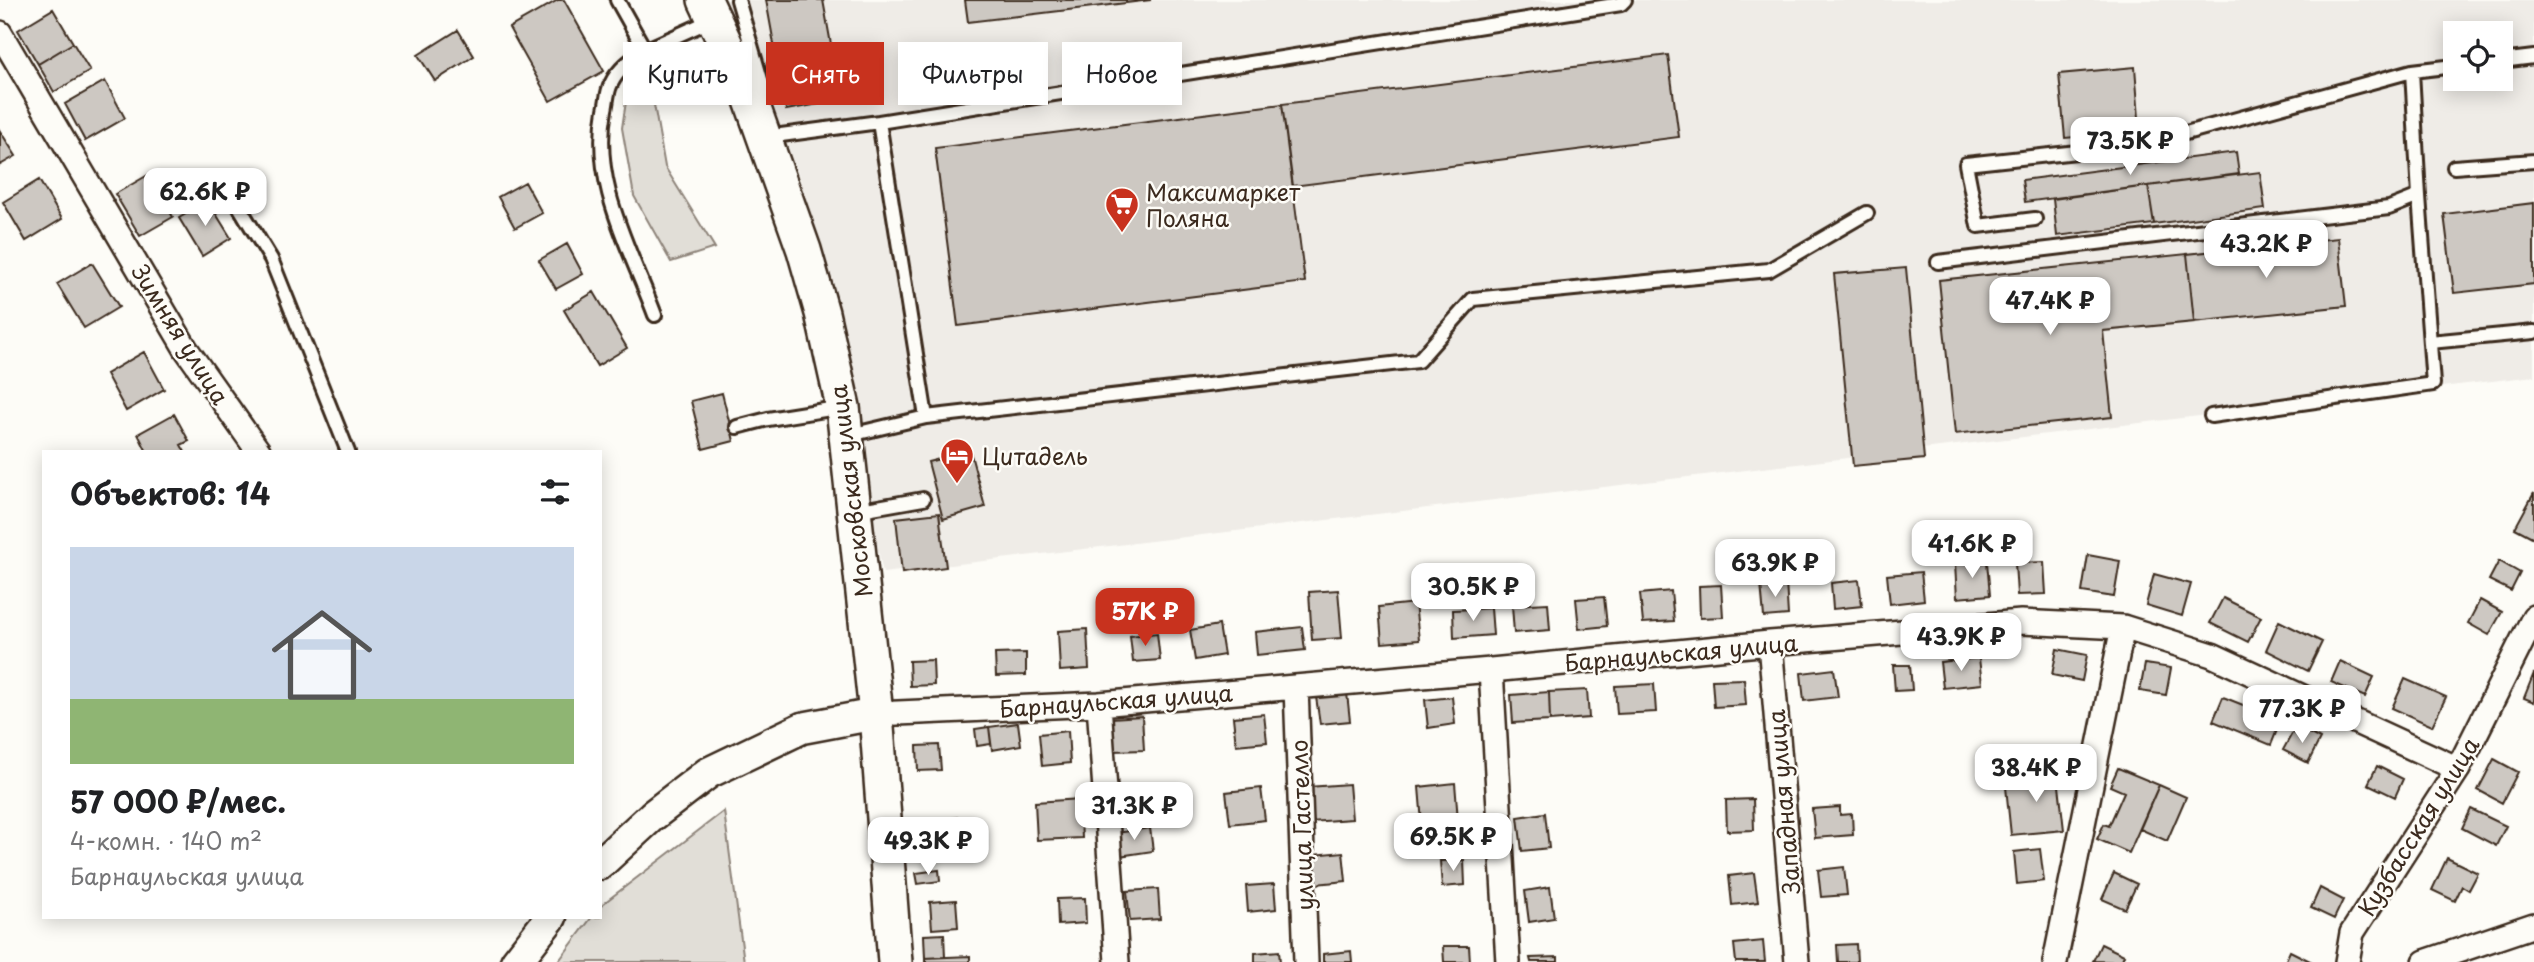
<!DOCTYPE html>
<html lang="ru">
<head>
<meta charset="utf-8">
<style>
	body { margin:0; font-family:"Playpen Sans",sans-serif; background:#f2f2f2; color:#202124; height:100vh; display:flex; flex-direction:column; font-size:26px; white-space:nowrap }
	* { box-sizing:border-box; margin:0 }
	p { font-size:23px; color:#757577 }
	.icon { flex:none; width:38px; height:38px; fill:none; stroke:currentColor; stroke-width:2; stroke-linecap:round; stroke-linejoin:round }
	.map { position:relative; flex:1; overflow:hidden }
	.panel { position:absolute; left:42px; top:450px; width:560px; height:469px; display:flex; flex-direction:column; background:#fff; border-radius:0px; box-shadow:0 4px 18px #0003 }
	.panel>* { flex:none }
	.hud { position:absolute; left:623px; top:42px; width:665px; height:63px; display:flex; gap:14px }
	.buttons { position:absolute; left:2443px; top:21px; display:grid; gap:14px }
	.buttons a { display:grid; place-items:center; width:70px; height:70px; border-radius:0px; background:#fff; box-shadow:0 4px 18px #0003; font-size:35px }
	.price { position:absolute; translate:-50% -60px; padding:0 16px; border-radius:14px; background:#fff; color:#222; font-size:23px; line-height:46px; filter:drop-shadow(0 2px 4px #0008) }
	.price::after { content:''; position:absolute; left:50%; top:42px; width:21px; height:16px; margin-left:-10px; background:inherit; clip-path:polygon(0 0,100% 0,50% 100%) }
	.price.on { background:#c8321e; color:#fff }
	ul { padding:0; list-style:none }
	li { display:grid; align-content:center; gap:14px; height:371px; padding:0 28px }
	li span { display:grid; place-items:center; height:217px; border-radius:0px; color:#555 }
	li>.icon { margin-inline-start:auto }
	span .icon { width:126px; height:126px; fill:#fffc; stroke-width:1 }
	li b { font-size:30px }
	h2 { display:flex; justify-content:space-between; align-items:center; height:84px; padding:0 28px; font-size:30px }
	.tag { padding:0 24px; border-radius:0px; background:#fff; box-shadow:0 4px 18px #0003; font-size:24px; line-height:63px }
	.tag.on { background:#c8321e; color:#fff }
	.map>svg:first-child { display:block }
	.built { fill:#efece7; fill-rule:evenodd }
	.green { fill:#e1ded7; stroke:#8e847a; stroke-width:2 }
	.building { fill:#cdc8c2; stroke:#3b2a1e; stroke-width:2 }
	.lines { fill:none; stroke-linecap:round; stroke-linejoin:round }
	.service-casing { stroke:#3b2a1e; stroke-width:18 }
	.minor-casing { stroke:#3b2a1e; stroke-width:28 }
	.tertiary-casing { stroke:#3b2a1e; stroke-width:35 }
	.secondary-casing { stroke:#3b2a1e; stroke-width:38 }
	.service { stroke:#fdfcf7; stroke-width:12 }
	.minor { stroke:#fdfcf7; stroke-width:23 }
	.tertiary { stroke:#fdfcf7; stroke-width:30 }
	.secondary { stroke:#fdfcf7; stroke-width:33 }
	.labels { text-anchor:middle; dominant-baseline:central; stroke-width:5; stroke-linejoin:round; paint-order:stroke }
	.poi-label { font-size:23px; fill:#3b2a1e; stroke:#fdfcf7; text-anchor:start }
	.street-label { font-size:23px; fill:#3b2a1e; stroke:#fdfcf7 }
</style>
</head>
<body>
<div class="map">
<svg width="2534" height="962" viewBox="0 0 2534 962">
	<rect width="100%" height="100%" fill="#fdfcf7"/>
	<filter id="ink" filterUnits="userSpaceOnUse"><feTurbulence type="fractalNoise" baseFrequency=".0143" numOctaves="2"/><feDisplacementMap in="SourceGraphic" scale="14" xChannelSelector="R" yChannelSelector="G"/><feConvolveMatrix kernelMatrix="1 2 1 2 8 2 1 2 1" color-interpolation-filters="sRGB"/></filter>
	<g filter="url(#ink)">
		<!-- built -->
		<path class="built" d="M 726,0 L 2534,0 L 2534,376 L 883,573 L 800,179 L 746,37 ZM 2455,33 L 2501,33 L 2501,79 L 2455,79 Z"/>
		<!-- green -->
		<path class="green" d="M 650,82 L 665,167 L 715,248 L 671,262 L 634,196 L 622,128 L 627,95 Z
			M 724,811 L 744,962 L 558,962 L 592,917 L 600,917 L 600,906 Z"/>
		<!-- building -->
		<path class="building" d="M 558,0 L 564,0 L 604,71 L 550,101 L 509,28 Z
			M 766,0 L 823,0 L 841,100 L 786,110 Z
			M 965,0 L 1151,0 L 968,22 Z
			M 53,9 L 73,43 L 38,64 L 18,30 Z
			M 458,30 L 474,56 L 435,81 L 418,55 Z
			M 73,43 L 90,71 L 54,92 L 38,64 Z
			M 1668,55 L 1679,137 L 1293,186 L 1282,104 Z
			M 2135,67 L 2140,131 L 2065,138 L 2059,74 Z
			M 105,81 L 125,118 L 85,141 L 65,104 Z
			M 1282,104 L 1305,282 L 958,326 L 935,148 Z
			M 0,131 L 16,156 L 0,165 Z
			M 2236,152 L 2239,174 L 2025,202 L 2022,180 Z
			M 2260,172 L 2265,209 L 2154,224 L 2148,186 Z
			M 148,175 L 173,217 L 140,236 L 115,194 Z
			M 39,180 L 62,219 L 26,241 L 3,202 Z
			M 525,182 L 542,213 L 515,228 L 498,197 Z
			M 2148,186 L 2154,224 L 2057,236 L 2053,199 Z
			M 208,201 L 231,238 L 202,256 L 179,218 Z
			M 2534,203 L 2534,284 L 2454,293 L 2444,214 Z
			M 2338,238 L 2346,306 L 2194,322 L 2187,254 Z
			M 567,244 L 583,274 L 556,289 L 539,260 Z
			M 2187,254 L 2194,322 L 2103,331 L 2112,417 L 1955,434 L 1939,280 Z
			M 92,263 L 119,307 L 84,328 L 57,284 Z
			M 1906,268 L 1924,459 L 1853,466 L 1834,274 Z
			M 594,292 L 627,348 L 597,366 L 564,310 Z
			M 144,352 L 164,389 L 126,411 L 106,374 Z
			M 722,393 L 734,441 L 703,449 L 691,401 Z
			M 174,414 L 189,441 L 181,445 L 185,452 L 147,452 L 138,434 Z
			M 970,451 L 985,507 L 943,519 L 928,462 Z
			M 2534,493 L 2534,538 L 2515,528 Z
			M 939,513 L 946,567 L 902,573 L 896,518 Z
			M 2088,555 L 2120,561 L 2114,597 L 2082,592 Z
			M 2499,561 L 2520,573 L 2511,591 L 2489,580 Z
			M 1987,562 L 1990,595 L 1957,598 L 1955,564 Z
			M 2044,562 L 2046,594 L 2017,595 L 2015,563 Z
			M 1921,572 L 1924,600 L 1890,604 L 1887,575 Z
			M 2154,574 L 2191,584 L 2182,616 L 2146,605 Z
			M 1859,580 L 1862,606 L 1833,609 L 1831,583 Z
			M 1786,582 L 1788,615 L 1764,617 L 1761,584 Z
			M 1721,585 L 1723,617 L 1700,618 L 1699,586 Z
			M 1338,590 L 1342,638 L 1312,640 L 1309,592 Z
			M 1671,591 L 1674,621 L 1643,623 L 1640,594 Z
			M 1604,597 L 1607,626 L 1579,629 L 1576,599 Z
			M 2223,598 L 2261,617 L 2248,642 L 2210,623 Z
			M 2480,600 L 2502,612 L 2489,635 L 2468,623 Z
			M 1415,603 L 1419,640 L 1382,643 L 1379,607 Z
			M 1548,603 L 1550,630 L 1514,633 L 1512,605 Z
			M 1491,608 L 1493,635 L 1454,638 L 1453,610 Z
			M 2279,621 L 2322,642 L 2308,671 L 2266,650 Z
			M 1219,625 L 1224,655 L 1195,660 L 1190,630 Z
			M 1302,627 L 1305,650 L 1257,655 L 1255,632 Z
			M 1087,629 L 1089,669 L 1060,671 L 1058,631 Z
			M 1157,633 L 1160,660 L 1133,662 L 1130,636 Z
			M 2057,649 L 2087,655 L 2082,681 L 2052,675 Z
			M 1026,653 L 1026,675 L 996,676 L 995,654 Z
			M 1979,658 L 1982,684 L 1943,688 L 1940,662 Z
			M 933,660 L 934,685 L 910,686 L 909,661 Z
			M 2340,661 L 2374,677 L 2365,697 L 2331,682 Z
			M 2145,664 L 2171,668 L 2166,695 L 2140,691 Z
			M 1893,665 L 1910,665 L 1912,690 L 1895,691 Z
			M 1834,669 L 1838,697 L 1804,701 L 1801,673 Z
			M 2534,673 L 2534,702 L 2524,698 Z
			M 1744,679 L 1746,705 L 1714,707 L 1712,680 Z
			M 2405,679 L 2446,697 L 2432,726 L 2392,708 Z
			M 1654,684 L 1656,712 L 1617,714 L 1615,686 Z
			M 1587,690 L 1589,718 L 1550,721 L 1549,692 Z
			M 1549,692 L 1550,721 L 1513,723 L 1511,695 Z
			M 1347,693 L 1350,721 L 1320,724 L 1316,697 Z
			M 1452,697 L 1455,724 L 1428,728 L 1425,700 Z
			M 2223,697 L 2281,720 L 2271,745 L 2213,721 Z
			M 1264,714 L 1267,742 L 1236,745 L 1233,717 Z
			M 1142,716 L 1144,750 L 1113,751 L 1111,718 Z
			M 1018,723 L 1021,745 L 992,750 L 989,727 Z
			M 2296,726 L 2320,739 L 2308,763 L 2283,750 Z
			M 989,727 L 991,744 L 977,746 L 975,729 Z
			M 1068,731 L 1070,763 L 1042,766 L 1039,734 Z
			M 939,745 L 941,770 L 918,771 L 917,746 Z
			M 2494,759 L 2518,772 L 2502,803 L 2478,790 Z
			M 2377,766 L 2403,779 L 2395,797 L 2368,784 Z
			M 2057,768 L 2064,830 L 2011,835 L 2006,787 L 2027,785 L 2025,771 Z
			M 2118,768 L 2159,785 L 2129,853 L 2097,839 L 2104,824 L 2109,826 L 2124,792 L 2110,786 Z
			M 1455,783 L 1458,820 L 1422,823 L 1419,787 Z
			M 1349,784 L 1352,819 L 1310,822 L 1308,787 Z
			M 2159,785 L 2186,797 L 2167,841 L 2140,829 Z
			M 1261,788 L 1265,820 L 1230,824 L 1226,792 Z
			M 1080,799 L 1082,838 L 1037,840 L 1035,802 Z
			M 1753,799 L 1754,830 L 1727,831 L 1726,800 Z
			M 1840,807 L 1840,815 L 1852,814 L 1853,835 L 1815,838 L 1812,809 Z
			M 2471,809 L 2506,826 L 2496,846 L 2462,828 Z
			M 1545,813 L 1549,848 L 1522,851 L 1518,817 Z
			M 964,817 L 966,837 L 928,840 L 927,820 Z
			M 1150,828 L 1153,851 L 1119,856 L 1116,833 Z
			M 2040,849 L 2044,881 L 2017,884 L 2014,852 Z
			M 1343,852 L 1346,881 L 1316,884 L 1313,855 Z
			M 2447,858 L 2478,873 L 2469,890 L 2462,886 L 2455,901 L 2432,890 Z
			M 1464,860 L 1465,885 L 1442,887 L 1440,861 Z
			M 1844,867 L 1847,895 L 1821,897 L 1818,870 Z
			M 939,870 L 940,881 L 918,884 L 916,873 Z
			M 1754,873 L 1758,902 L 1732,905 L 1729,876 Z
			M 2114,873 L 2137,884 L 2125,909 L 2102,899 Z
			M 1274,884 L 1276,909 L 1248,912 L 1246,886 Z
			M 1550,887 L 1554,918 L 1529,922 L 1525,891 Z
			M 2320,888 L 2343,900 L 2334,919 L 2311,908 Z
			M 1158,889 L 1160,919 L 1130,921 L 1127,891 Z
			M 1085,898 L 1086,923 L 1058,925 L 1057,899 Z
			M 956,900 L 958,927 L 932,929 L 930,902 Z
			M 944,934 L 945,957 L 925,958 L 924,935 Z
			M 1763,941 L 1765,962 L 1736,962 L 1734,944 Z
			M 1856,944 L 1857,962 L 1838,962 L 1837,945 Z
			M 2101,944 L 2124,955 L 2121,962 L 2093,961 Z
			M 1443,946 L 1469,946 L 1470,962 L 1444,962 Z
			M 1279,951 L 1280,962 L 1255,962 L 1255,953 Z
			M 1351,951 L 1352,962 L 1323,962 L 1323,954 Z
			M 2290,951 L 2312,962 L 2285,962 Z
			M 970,956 L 970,962 L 925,962 L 925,958 Z
			M 1558,957 L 1558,962 L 1531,962 L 1530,958 Z"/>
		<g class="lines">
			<!-- service casing -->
			<g class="service-casing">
				<path id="service" d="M 617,0 L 645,50 L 714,19
					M 738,0 L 766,97
					M 645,50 C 632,59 618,69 611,84 C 607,91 607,102 605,110 C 591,183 630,248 655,315
					M 2501,61 L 2534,57
					M 879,122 L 926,417
					M 766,137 L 879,122 L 1621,4 L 1625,0
					M 2454,167 L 2534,161
					M 232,195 L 271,259 L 348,452
					M 2035,219 L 1978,226 L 1966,164 L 2142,145 L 2412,71 L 2455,66
					M 1938,262 L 2389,208 L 2419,196 L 2412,71
					M 2430,342 L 2534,332
					M 2211,416 L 2433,384 L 2419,196
					M 737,427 L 768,419 L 843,407
					M 846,436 L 926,417 L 1418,361 L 1473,299 L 1769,270 L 1867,213
					M 855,511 L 923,499"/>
			</g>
			<!-- minor casing -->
			<g class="minor-casing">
				<path id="minor" d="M 0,33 L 186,349 L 259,452
					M 1770,643 L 1797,962
					M 1491,670 L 1508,962
					M 1296,687 L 1306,962
					M 1099,704 L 1117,962
					M 876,714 L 1099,704 L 1491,670 L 1770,643 L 2021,622 L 2123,627 L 2212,655 L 2458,769
					M 2055,962 L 2123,627
					M 2347,962 L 2352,933 L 2458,769 L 2534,617
					M 2425,962 L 2534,925"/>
			</g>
			<!-- tertiary casing -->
			<g class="tertiary-casing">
				<path id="tertiary" d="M 600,864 L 652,816 L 708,773 L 802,728 L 876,714
					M 516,962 L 551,917"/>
			</g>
			<!-- secondary casing -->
			<g class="secondary-casing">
				<path id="secondary" d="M 705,0 L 748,92 L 804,250 L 822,313 L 843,407 L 876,714 L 895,962"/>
			</g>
			<!-- service -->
			<use href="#service" class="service"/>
			<!-- minor -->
			<use href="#minor" class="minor"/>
			<!-- tertiary -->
			<use href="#tertiary" class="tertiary"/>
			<!-- secondary -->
			<use href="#secondary" class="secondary"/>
		</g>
	</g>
	<!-- icons -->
	<defs>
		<g id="supermarket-pin" transform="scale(1.75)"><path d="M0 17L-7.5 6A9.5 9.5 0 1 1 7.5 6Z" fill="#c8321e" stroke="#fdfcf7"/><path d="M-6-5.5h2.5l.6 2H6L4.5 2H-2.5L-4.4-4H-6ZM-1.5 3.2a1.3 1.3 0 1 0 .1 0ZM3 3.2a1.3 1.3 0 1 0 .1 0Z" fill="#fff"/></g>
		<g id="hotel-pin" transform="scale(1.75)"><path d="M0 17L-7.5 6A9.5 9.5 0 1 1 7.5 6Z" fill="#c8321e" stroke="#fdfcf7"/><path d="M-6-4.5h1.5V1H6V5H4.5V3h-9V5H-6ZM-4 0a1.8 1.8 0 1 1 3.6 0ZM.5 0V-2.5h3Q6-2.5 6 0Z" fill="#fff"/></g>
	</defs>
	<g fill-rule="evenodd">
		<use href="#supermarket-pin" x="1122" y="204"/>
		<use href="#hotel-pin" x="957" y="455"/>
	</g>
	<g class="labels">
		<!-- poi labels -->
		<g class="poi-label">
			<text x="1146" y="191">Максимаркет<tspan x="1146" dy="26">Поляна</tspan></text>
			<text x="982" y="455">Цитадель</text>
		</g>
		<!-- street labels -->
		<g class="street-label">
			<text transform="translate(181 334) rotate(58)">Зимняя улица</text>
			<text transform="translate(850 491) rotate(-97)">Московская улица</text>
			<text transform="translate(1681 652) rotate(-5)">Барнаульская улица</text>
			<text transform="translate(1116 700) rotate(-4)">Барнаульская улица</text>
			<text transform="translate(1783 802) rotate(-95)">Западная улица</text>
			<text transform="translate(1301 825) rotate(-92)">улица Гастелло</text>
			<text transform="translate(2418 826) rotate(-58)">Кузбасская улица</text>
		</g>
	</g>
</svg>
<div class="buttons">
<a><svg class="icon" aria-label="locate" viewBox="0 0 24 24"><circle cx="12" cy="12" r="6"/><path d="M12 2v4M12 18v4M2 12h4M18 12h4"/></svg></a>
</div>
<b class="price" style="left:2130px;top:177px">73.5K ₽</b>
<b class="price" style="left:205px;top:228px">62.6K ₽</b>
<b class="price" style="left:2266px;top:280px">43.2K ₽</b>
<b class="price" style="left:2050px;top:337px">47.4K ₽</b>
<b class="price" style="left:1972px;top:580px">41.6K ₽</b>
<b class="price" style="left:1775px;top:599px">63.9K ₽</b>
<b class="price" style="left:1473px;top:623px">30.5K ₽</b>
<b class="price on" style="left:1145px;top:648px">57K ₽</b>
<b class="price" style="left:1961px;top:673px">43.9K ₽</b>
<b class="price" style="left:2302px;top:745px">77.3K ₽</b>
<b class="price" style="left:2036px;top:804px">38.4K ₽</b>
<b class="price" style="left:1134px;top:842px">31.3K ₽</b>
<b class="price" style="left:1453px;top:873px">69.5K ₽</b>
<b class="price" style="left:928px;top:877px">49.3K ₽</b>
<div class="hud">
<a class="tag">Купить</a>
<a class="tag on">Снять</a>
<a class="tag">Фильтры</a>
<a class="tag">Новое</a>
</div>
<section class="panel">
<h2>Объектов: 14<svg class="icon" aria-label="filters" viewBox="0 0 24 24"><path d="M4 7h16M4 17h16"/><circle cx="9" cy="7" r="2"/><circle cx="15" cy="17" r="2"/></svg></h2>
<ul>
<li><span style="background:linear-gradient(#c9d6e8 70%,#8fb573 0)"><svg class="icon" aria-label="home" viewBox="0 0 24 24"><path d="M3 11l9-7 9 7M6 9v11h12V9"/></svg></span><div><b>57 000 ₽/мес.</b><p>4-комн. · 140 m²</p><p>Барнаульская улица</p></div></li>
</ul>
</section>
</div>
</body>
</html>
